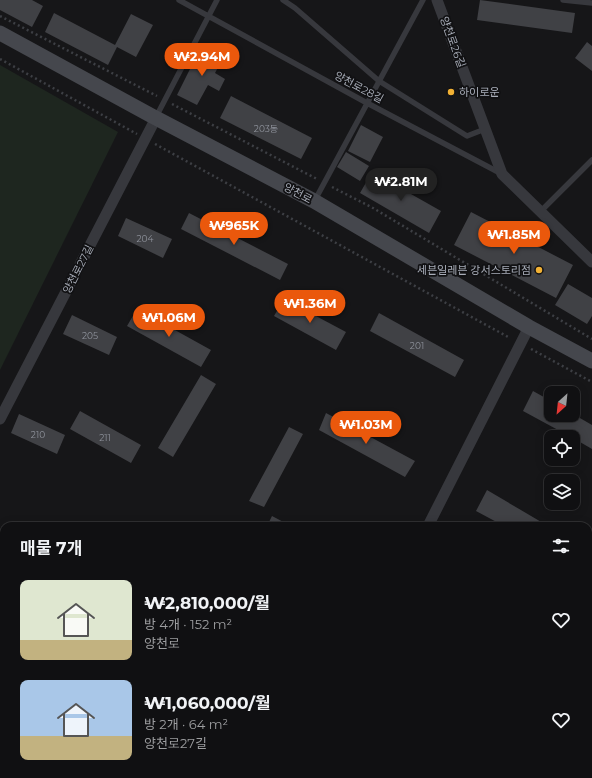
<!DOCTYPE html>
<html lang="ko">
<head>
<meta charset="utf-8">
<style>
	body { margin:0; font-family:Montserrat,"Noto Sans KR",sans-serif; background:#1e1e20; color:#f1f3f6; height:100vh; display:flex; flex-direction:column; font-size:15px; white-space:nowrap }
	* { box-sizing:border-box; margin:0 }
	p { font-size:13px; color:#9c9d9f }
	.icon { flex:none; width:22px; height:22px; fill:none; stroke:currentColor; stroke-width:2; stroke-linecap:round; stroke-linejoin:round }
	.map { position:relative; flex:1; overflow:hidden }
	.details { position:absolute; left:0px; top:522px; width:592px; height:256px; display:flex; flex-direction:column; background:#101012; border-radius:12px 12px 0 0; box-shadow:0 2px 10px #0003,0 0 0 1px #303032 }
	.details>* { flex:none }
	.needle { width:26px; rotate:207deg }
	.buttons { position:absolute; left:544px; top:386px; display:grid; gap:8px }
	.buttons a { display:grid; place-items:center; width:36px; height:36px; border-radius:8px; background:#101012; box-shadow:0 2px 10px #0003,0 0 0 1px #303032; font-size:20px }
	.price { position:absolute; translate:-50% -34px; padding:0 9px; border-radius:14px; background:#ea580c; color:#fff; font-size:13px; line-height:26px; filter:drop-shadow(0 1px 2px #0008) }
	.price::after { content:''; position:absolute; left:50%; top:24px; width:12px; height:9px; margin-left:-6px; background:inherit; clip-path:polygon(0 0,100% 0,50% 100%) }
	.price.active { background:#222; color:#fff }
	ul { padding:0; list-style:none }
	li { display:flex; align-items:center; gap:12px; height:100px; padding:0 20px }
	li span { display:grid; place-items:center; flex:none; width:112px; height:80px; border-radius:8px; color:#555 }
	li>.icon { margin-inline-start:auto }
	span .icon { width:48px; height:48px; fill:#fffc; stroke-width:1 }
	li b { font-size:17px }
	h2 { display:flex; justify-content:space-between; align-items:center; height:48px; padding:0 20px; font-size:17px }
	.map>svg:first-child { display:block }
	.built { fill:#222225 }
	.green { fill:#1e261f }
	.building { fill:#404145 }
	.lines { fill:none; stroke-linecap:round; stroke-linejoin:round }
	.path { stroke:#3d3f44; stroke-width:2.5; stroke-dasharray:2 3; stroke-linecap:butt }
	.service { stroke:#37383d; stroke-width:5.5 }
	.minor { stroke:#37383d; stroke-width:11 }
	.secondary { stroke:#45474d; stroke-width:15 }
	.primary { stroke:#53555c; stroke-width:17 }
	.poi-dot { fill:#f2b134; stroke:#111113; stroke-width:1.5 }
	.labels { text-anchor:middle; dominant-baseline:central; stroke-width:3.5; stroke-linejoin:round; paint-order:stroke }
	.number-label { font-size:9px; fill:#8e929b }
	.street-label { font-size:11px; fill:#a8adb8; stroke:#111113 }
	.poi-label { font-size:11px; fill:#a8adb8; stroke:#111113; text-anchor:start }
</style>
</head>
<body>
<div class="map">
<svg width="592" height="778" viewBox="0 0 592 778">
	<rect width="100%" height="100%" fill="#161618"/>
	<!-- built -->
	<path class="built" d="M 0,757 L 4,759 L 4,774 L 35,774 L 43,778 L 0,778 Z"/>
	<!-- green -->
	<path class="green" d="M 0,65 L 118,132 L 0,370 Z"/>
	<!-- building -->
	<path class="building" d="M 0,0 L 32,0 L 43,6 L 32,27 L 0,10 Z
		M 480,0 L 575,13 L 572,33 L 477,20 Z
		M 54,13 L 115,45 L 131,14 L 153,25 L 136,57 L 117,47 L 108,65 L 45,32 Z
		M 587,42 L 592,46 L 592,71 L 575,58 Z
		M 201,47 L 223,58 L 215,73 L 225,79 L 219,91 L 208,85 L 197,105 L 177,95 Z
		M 231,96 L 312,138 L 301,159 L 220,118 Z
		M 361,125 L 383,137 L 370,162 L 348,151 Z
		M 346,152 L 369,166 L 360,181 L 337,167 Z
		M 372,172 L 441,211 L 429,233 L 360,193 Z
		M 471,212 L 573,265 L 556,298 L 454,245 Z
		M 189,213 L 288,264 L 280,280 L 181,229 Z
		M 126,218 L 172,239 L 163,258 L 118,236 Z
		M 568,284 L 592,298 L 592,316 L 587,324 L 555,305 Z
		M 284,299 L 346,332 L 336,350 L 274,316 Z
		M 137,309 L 211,350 L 201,367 L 127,326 Z
		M 379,313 L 464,360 L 455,377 L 370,331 Z
		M 72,315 L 117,337 L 109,355 L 63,334 Z
		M 201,375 L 216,384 L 173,457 L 158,448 Z
		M 533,391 L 551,401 L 551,415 L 573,414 L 592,425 L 592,449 L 573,438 L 573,437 L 571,437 L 523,411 Z
		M 80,411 L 141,445 L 131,463 L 70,429 Z
		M 326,413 L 415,461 L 405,477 L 319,430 Z
		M 19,414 L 65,435 L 57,454 L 11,433 Z
		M 289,427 L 303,434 L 264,507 L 249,501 Z
		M 487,490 L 548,526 L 504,526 L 476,511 Z
		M 272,516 L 291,526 L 267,526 Z
		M 4,575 L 4,615 L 0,613 L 0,582 Z
		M 0,641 L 4,643 L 4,666 L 0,664 Z
		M 221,774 L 281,774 L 288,778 L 219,778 Z"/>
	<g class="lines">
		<!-- path -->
		<path class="path" d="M 0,16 L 157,96
			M 0,59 L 137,134
			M 172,104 L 317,179
			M 155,144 L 510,338
			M 332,187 L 373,208 L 592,339
			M 531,349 L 592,382
			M 588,651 L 592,643"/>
		<!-- service -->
		<path class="service" d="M 179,0 L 367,103 L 500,173
			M 283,0 L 295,8 L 379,81 L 467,136 L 485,129
			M 563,0 L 592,3
			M 156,117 L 217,0
			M 315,200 L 423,0
			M 540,212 L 592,160"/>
		<!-- minor -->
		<path class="minor" d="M 437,0 L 502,174 L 592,262
			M 0,419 L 156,118
			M 428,526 L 529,327
			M 0,686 L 4,688
			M 159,774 L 164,778
			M 417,774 L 419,778"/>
		<!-- secondary -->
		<path class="secondary" d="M 0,33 L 152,116 L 314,201 L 529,327 L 592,361"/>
		<!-- primary -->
		<path class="primary" d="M 588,674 L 592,667
			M 588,756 L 592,749
			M 529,778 L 531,774
			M 577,778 L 579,774"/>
	</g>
	<!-- markers -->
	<g class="poi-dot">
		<circle cx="451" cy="92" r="4"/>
		<circle cx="539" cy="270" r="4"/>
	</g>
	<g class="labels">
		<!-- number labels -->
		<g class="number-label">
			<text x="266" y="128">203동</text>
			<text x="145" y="238">204</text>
			<text x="90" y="335">205</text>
			<text x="417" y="345">201</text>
			<text x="38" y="434">210</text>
			<text x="105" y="437">211</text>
		</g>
		<!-- street labels -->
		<g class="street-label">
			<text transform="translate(453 42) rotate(70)">양천로26길</text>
			<text transform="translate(359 87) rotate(28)">양천로28길</text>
			<text transform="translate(298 193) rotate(28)">양천로</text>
			<text transform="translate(78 269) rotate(-63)">양천로27길</text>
		</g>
		<!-- poi labels -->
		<g class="poi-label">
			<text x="459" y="92">하이로운</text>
			<text x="531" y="270" text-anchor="end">세븐일레븐 강서스토리점</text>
		</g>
	</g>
</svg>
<div class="buttons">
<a><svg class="needle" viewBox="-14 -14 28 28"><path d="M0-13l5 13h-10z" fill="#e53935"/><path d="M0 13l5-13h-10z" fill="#9c9d9f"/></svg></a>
<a><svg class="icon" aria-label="locate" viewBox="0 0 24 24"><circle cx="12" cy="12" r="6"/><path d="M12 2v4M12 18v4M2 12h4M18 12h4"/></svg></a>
<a><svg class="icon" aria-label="layers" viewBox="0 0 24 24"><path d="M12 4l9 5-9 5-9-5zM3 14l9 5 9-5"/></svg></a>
</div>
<b class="price" style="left:202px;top:77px">₩2.94M</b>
<b class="price active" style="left:401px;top:202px">₩2.81M</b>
<b class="price" style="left:234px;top:246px">₩965K</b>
<b class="price" style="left:514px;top:255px">₩1.85M</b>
<b class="price" style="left:310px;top:324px">₩1.36M</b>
<b class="price" style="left:169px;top:338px">₩1.06M</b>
<b class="price" style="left:366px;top:445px">₩1.03M</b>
<section class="details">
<h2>매물 7개<svg class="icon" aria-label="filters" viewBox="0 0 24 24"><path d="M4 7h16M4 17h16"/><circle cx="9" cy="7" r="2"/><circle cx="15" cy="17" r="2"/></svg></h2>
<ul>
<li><span style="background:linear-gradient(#dfe7d0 75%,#c2b280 0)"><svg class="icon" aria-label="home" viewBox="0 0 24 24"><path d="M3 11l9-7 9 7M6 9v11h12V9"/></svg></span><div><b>₩2,810,000/월</b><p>방 4개 · 152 m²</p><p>양천로</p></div><svg class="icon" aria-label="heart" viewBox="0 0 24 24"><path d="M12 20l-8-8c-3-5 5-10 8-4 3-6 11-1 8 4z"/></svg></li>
<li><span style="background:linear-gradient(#a9c7e8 70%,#c2b280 0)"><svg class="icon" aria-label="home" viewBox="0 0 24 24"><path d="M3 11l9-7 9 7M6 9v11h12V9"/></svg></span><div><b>₩1,060,000/월</b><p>방 2개 · 64 m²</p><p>양천로27길</p></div><svg class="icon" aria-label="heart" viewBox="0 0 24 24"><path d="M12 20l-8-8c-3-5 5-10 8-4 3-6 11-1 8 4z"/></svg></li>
</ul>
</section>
</div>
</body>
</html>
